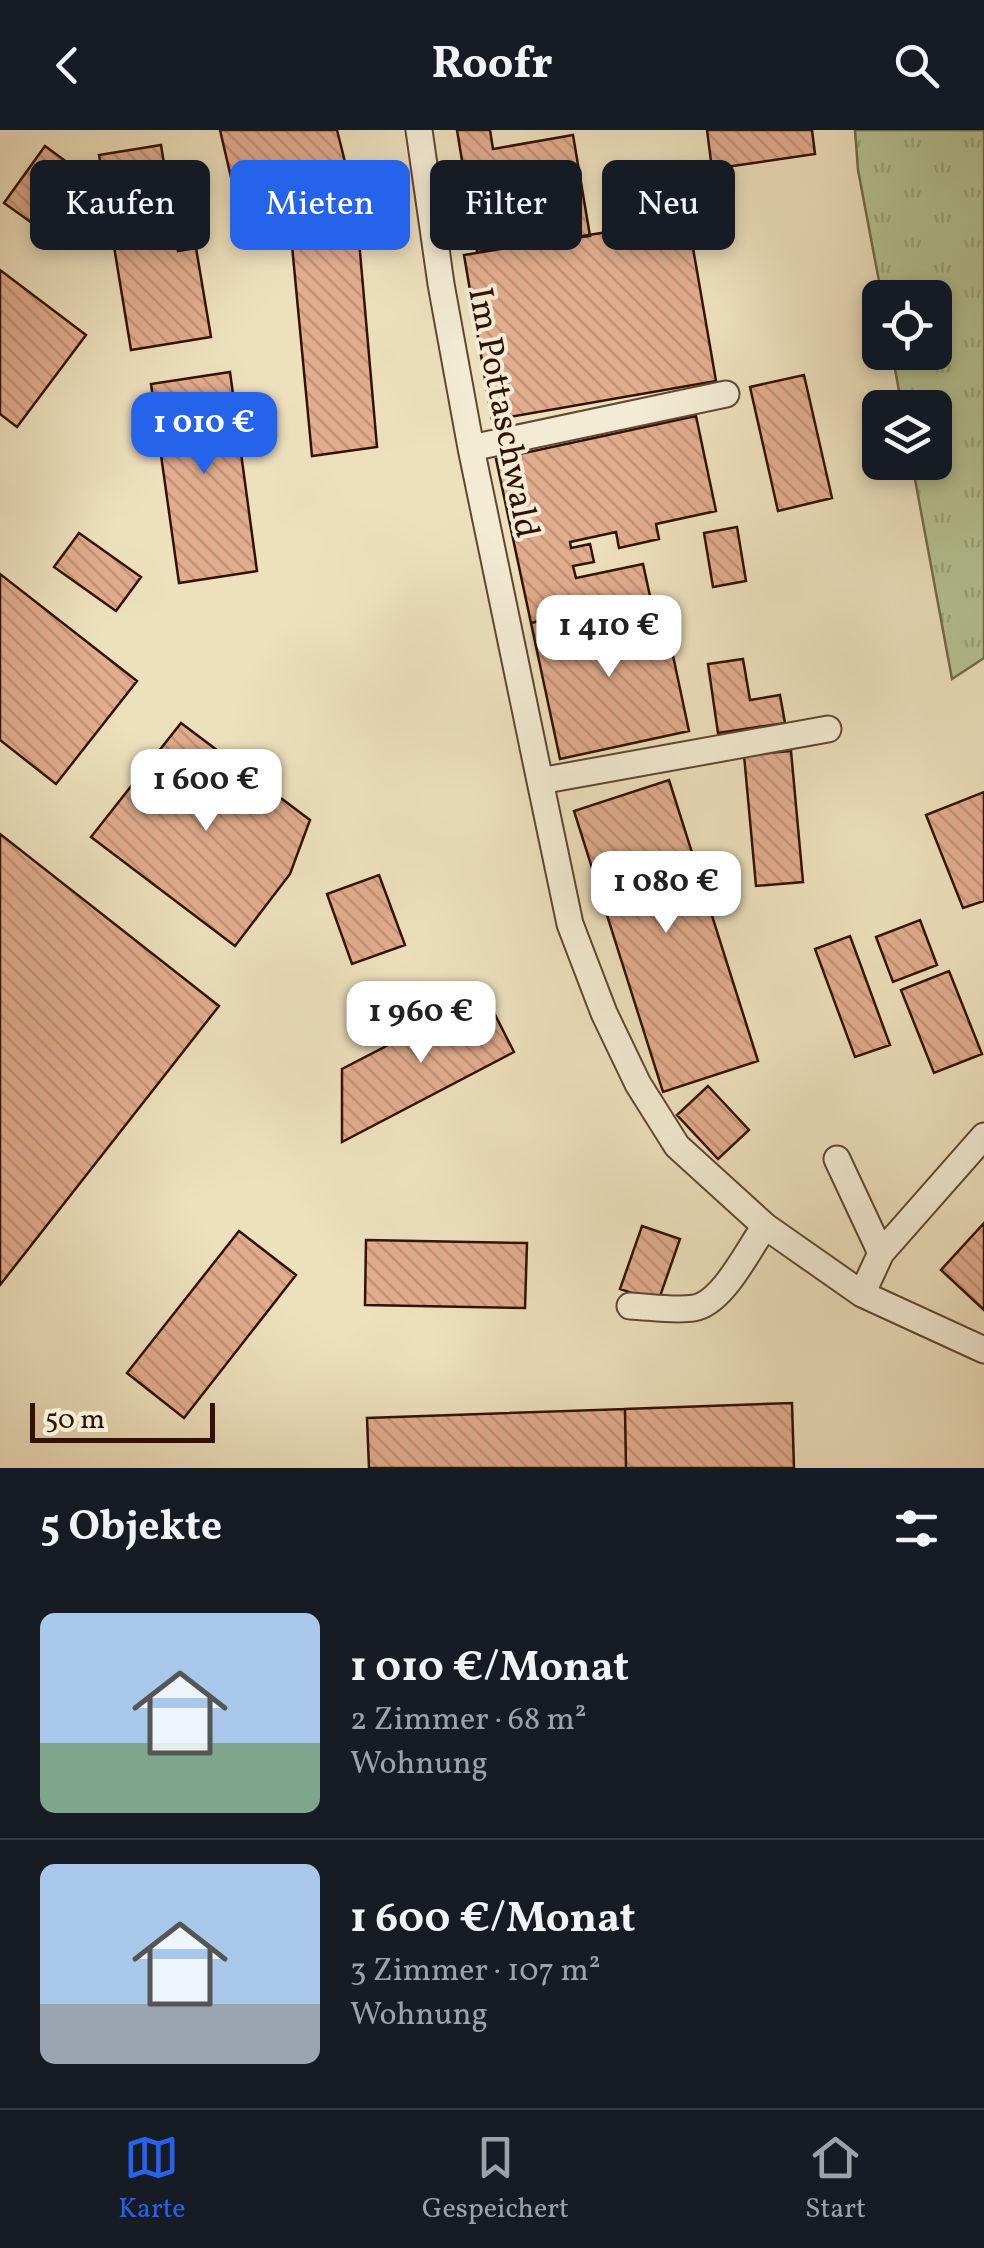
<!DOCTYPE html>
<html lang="de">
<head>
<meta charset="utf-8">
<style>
	body { margin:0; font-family:Vollkorn,serif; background:#20242c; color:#f1f3f6; height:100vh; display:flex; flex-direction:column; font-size:38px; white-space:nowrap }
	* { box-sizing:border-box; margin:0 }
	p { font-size:32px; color:#9ea1a6 }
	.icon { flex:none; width:55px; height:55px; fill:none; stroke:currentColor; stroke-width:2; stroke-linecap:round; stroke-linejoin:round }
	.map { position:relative; height:1338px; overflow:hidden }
	.details { display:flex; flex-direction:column; background:#171b24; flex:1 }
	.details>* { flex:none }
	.banner { position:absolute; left:30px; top:30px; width:925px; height:90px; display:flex; gap:20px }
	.controls { position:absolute; left:862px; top:150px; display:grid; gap:20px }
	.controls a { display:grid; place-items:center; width:90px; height:90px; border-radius:15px; background:#171b24; box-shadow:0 5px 15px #0003; font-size:50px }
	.scale { position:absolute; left:30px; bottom:25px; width:185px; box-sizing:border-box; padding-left:10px; border:5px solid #321202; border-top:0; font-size:28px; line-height:35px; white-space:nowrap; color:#321202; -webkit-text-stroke:8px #f3ebd4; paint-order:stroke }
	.price { position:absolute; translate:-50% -85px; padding:0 22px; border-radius:20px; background:#fff; color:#222; font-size:32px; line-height:65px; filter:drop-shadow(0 2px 5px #0008) }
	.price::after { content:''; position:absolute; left:50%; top:60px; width:30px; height:22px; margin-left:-15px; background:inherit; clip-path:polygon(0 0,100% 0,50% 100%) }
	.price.current { background:#2563eb; color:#fff }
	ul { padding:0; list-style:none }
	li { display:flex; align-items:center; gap:30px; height:250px; padding:0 40px }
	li+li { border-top:2px solid #363941 }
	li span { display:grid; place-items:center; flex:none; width:280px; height:200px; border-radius:15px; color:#555 }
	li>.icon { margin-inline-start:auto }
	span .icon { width:120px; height:120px; fill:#fffc; stroke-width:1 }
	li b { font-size:42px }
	h2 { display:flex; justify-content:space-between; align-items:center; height:120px; padding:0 40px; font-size:42px }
	.chip { padding:0 35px; border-radius:15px; background:#171b24; box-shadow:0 5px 15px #0003; font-size:35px; line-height:90px }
	.chip.current { background:#2563eb; color:#fff }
	header { display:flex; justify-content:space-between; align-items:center; height:130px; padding:0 40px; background:#171b24; font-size:45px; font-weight:700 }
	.tabs { display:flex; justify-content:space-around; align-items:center; height:140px; border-top:2px solid #363941; background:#171b24; font-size:28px; color:#9ea1a6 }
	.tabs a { display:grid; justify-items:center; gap:5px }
	.tabs .current { color:#2563eb }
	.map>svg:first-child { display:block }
	.grass { fill:url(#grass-tufts); stroke:#746a4a; stroke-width:2.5 }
	.building { fill:url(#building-back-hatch); stroke:#321202; stroke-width:2.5 }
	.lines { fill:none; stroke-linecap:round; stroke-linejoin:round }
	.minor-casing { stroke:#614631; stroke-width:29 }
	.minor { stroke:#f3ebd4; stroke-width:25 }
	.labels { text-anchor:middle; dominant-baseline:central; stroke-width:8; stroke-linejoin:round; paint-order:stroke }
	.street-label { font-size:35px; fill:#321202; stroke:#f3ebd4 }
</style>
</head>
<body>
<header><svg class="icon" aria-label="back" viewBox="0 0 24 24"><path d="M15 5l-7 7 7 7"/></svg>Roofr<svg class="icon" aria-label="search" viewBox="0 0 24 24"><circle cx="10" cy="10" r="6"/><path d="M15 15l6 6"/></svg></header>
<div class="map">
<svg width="984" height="1338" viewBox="0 0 984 1338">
	<defs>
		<pattern id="grass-tufts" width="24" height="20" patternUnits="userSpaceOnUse" patternTransform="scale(2.5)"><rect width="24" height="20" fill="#b5c393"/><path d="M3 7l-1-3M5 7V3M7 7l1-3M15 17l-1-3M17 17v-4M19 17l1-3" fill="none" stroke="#9ca67d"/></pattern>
		<pattern id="building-back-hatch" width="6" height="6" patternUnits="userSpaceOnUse" patternTransform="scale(2.5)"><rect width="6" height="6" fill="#e2ac8e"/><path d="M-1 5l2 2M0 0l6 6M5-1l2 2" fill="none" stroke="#c29379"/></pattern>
	</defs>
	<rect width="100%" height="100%" fill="#ede0bd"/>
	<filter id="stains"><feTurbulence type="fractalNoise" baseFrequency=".002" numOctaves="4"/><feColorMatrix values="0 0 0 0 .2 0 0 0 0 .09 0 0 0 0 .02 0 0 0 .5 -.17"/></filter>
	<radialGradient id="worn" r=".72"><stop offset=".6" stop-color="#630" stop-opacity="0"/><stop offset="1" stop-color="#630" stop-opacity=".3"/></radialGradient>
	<!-- grass -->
	<path class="grass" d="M 855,0 L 984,0 L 984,528 L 952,549 L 912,333 L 935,332 L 935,278 L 902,277 L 892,223 L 935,222 L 935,168 L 882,167 L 858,40 Z"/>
	<!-- building -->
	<path class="building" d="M 220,0 L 337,0 L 356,76 L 377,317 L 312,326 L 291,105 L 246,112 Z
		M 457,0 L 490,0 L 493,19 L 573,5 L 590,106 L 477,122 Z
		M 707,0 L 812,0 L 815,24 L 712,39 Z
		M 161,15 L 178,121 L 196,118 L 211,207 L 131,220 L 99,25 Z
		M 45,16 L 83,44 L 42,100 L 4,73 Z
		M 688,89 L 716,251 L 492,290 L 464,125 Z
		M 0,140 L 86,205 L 17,297 L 0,284 Z
		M 230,242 L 257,441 L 179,453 L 151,254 Z
		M 804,245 L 832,368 L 778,381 L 750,257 Z
		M 696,286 L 716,381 L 656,394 L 659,409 L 619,418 L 616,402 L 570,412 L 571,418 L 590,414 L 594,432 L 573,436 L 576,448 L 643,434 L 650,466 L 531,493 L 496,329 Z
		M 737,397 L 746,451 L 713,457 L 704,403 Z
		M 79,403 L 141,447 L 116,481 L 54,437 Z
		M 0,444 L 137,551 L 56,654 L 0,610 Z
		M 662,474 L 689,601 L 560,629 L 531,493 L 587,480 L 589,490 Z
		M 743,529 L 750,570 L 780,565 L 785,593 L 718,603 L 708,534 Z
		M 181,593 L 310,690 L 290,744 L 235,816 L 91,707 Z
		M 791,621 L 803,752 L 756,756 L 744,625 Z
		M 669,650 L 758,931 L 663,962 L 574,681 Z
		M 984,662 L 984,771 L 963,778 L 926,685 Z
		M 0,704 L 219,876 L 0,1155 Z
		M 379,745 L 405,815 L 352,834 L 327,764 Z
		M 920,790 L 937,835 L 893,852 L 876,807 Z
		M 850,806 L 890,915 L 855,927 L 815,819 Z
		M 949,841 L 982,924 L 934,943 L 901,860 Z
		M 485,865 L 514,922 L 342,1012 L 342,939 Z
		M 708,956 L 749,1000 L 718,1029 L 677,985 Z
		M 984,1093 L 984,1180 L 941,1140 Z
		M 642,1096 L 680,1109 L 658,1172 L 620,1159 Z
		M 239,1101 L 296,1145 L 184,1288 L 127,1243 Z
		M 366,1110 L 527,1113 L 525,1178 L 365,1175 Z
		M 792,1273 L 794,1338 L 626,1338 L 625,1279 Z
		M 625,1279 L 626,1338 L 369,1338 L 367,1288 Z"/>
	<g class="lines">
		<!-- minor casing -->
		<g class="minor-casing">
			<path id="minor" d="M 419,0 L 441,154 L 471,318 L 540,651 L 570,794 L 604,883 L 638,954 L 677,1016 L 765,1096 L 862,1164 L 984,1220
				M 471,318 L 726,264
				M 540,651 L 828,599
				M 837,1029 L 881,1123
				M 862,1164 L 881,1123 L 984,1006
				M 630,1176 C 651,1177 674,1181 694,1178 C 723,1173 748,1120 765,1096"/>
		</g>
		<!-- minor -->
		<use href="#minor" class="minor"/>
	</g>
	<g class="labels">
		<!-- street labels -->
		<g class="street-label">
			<text transform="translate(502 283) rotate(79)">Im Pottaschwald</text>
		</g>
	</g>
	<rect width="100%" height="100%" filter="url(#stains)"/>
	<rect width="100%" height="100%" fill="url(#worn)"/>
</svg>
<div class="controls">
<a><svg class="icon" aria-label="locate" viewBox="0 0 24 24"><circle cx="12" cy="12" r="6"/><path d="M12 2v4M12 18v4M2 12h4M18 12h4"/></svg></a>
<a><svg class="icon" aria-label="layers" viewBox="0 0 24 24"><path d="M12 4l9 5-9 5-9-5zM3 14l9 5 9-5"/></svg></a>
</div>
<div class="scale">50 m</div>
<b class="price current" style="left:204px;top:347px">1 010 €</b>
<b class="price" style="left:609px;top:550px">1 410 €</b>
<b class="price" style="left:206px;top:704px">1 600 €</b>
<b class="price" style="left:666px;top:806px">1 080 €</b>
<b class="price" style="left:421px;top:936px">1 960 €</b>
<div class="banner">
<a class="chip">Kaufen</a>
<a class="chip current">Mieten</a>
<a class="chip">Filter</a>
<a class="chip">Neu</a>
</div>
</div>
<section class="details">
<h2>5 Objekte<svg class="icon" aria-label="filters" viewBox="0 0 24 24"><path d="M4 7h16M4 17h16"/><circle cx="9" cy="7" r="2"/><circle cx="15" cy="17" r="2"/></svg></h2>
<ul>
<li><span style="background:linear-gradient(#a9c7e8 65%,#7fa58c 0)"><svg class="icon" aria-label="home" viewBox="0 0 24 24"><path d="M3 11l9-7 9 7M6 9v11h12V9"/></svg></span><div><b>1 010 €/Monat</b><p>2 Zimmer · 68 m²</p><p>Wohnung</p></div></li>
<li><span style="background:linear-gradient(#a9c7e8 70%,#9aa5b1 0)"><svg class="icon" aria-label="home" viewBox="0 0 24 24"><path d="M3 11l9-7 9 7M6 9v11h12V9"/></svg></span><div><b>1 600 €/Monat</b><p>3 Zimmer · 107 m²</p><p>Wohnung</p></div></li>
</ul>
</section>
<nav class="tabs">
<a class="current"><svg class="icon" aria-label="map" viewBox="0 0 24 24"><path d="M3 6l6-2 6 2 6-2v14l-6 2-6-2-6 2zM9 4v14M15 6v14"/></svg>Karte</a>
<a><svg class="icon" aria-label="saved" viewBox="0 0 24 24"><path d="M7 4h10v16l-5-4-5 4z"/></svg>Gespeichert</a>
<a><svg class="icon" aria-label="home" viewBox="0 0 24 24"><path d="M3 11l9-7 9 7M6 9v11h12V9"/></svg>Start</a>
</nav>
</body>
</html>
